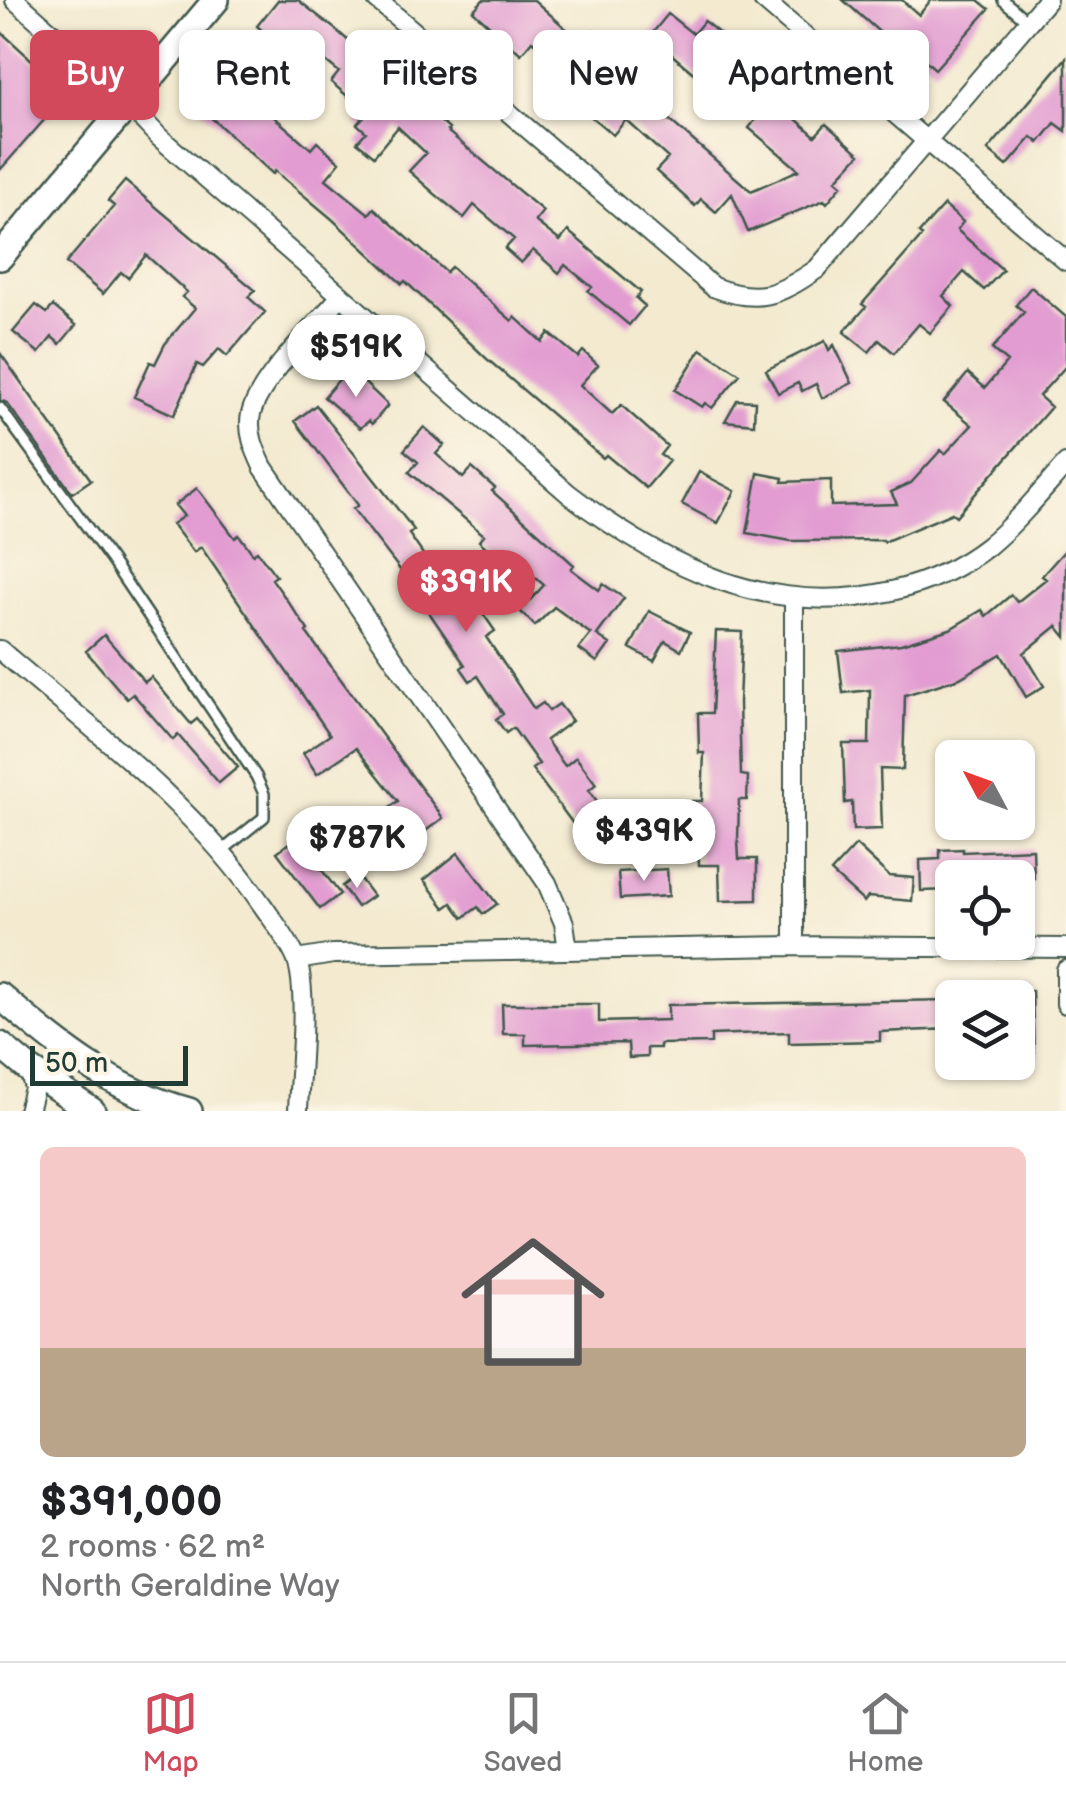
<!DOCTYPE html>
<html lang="en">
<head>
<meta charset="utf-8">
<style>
	body { margin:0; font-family:"Balsamiq Sans",sans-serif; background:#f6f6f6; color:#202124; height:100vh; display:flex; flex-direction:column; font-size:38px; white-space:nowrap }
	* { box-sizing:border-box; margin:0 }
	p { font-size:32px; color:#757577 }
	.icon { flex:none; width:55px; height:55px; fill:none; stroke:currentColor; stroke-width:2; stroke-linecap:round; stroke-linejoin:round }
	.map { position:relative; height:1111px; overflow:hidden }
	.drawer { display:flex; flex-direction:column; background:#fff; flex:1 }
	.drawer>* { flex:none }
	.guide { position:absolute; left:30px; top:30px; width:1008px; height:90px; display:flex; gap:20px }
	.needle { width:65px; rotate:311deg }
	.fabs { position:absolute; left:935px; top:740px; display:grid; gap:20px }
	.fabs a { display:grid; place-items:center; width:100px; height:100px; border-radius:15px; background:#fff; box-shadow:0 2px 8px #0004; font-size:50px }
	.scale { position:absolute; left:30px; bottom:25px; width:158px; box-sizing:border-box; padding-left:10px; border:5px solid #1f3d34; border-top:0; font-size:28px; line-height:35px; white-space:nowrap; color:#1f3d34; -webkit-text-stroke:8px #fcf5e5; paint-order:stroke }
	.price { position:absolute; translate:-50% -85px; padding:0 22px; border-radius:35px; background:#fff; color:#222; font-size:32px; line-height:65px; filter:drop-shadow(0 2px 5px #0008) }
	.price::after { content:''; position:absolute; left:50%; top:60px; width:30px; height:22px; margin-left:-15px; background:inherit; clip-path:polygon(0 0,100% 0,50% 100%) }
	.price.selected { background:#d1495b; color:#fff }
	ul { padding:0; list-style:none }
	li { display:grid; align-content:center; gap:20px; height:530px; padding:0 40px }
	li+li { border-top:2px solid #e0e0e0 }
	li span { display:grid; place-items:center; height:310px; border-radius:15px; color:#555 }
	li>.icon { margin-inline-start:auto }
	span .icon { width:180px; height:180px; fill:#fffc; stroke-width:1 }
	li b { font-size:42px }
	.chip { padding:0 35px; border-radius:15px; background:#fff; box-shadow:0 2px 8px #0004; font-size:35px; line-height:90px }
	.chip.selected { background:#d1495b; color:#fff }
	.dock { display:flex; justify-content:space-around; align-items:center; height:140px; border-top:2px solid #e0e0e0; background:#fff; font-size:28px; color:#757577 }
	.dock a { display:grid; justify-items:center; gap:5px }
	.dock .selected { color:#d1495b }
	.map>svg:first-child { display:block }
	.building { fill:#e29cd1 }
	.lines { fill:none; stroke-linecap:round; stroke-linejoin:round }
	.lane-casing { stroke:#3f574b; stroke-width:14 }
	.street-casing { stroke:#3f574b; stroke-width:22 }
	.secondary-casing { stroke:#3f574b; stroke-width:30 }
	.lane { stroke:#fff; stroke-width:9 }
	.street { stroke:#fff; stroke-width:18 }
	.secondary { stroke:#fff; stroke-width:25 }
</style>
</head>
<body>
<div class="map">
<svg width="1066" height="1111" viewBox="0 0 1066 1111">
	<rect width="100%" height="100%" fill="#fcf5e5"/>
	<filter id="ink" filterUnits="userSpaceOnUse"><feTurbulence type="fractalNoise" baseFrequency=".01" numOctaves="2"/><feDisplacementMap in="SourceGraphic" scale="20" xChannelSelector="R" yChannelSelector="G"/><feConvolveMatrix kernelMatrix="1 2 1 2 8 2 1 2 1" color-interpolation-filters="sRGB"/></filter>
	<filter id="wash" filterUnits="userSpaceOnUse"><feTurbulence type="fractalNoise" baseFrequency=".0048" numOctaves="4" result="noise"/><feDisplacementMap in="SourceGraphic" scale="40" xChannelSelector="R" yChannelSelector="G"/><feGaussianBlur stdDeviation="2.25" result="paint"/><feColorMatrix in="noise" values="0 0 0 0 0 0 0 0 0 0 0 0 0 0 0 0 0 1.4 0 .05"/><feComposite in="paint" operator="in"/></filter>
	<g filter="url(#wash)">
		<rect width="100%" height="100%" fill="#f3ead0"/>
		<g id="blocks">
			<!-- building -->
			<path class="building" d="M 278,0 L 298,0 L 335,29 L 393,80 L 386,88 L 416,114 L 424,106 L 449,129 L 447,131 L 543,211 L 535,221 L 560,241 L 568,231 L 641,292 L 636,298 L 645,306 L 629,325 L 588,291 L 592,287 L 565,265 L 559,273 L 533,250 L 521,263 L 505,249 L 514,239 L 474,205 L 464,218 L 435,194 L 409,171 L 426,153 L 398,127 L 374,156 L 357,142 L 366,132 L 357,124 L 367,113 L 331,82 L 339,72 L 305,44 L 283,71 L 267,57 L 278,44 L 257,26 Z
				M 483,0 L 534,0 L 582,43 L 594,30 L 637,72 L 629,81 L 653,101 L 651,104 L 751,191 L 799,170 L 749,128 L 756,119 L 740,106 L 747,98 L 714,71 L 704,82 L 650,36 L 668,14 L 693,34 L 704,21 L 787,89 L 780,97 L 790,106 L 787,111 L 815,136 L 826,124 L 860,154 L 836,180 L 842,185 L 827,203 L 824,200 L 748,232 L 732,194 L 716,212 L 701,199 L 695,206 L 656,171 L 668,158 L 626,120 L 613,135 L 581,108 L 564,91 L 576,78 L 532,41 L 521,54 L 473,11 Z
				M 843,0 L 902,0 L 919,15 L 931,0 L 978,0 L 989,9 L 935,69 L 925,60 L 919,67 Z
				M 0,31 L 68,93 L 0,170 Z
				M 1066,58 L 1066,131 L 1055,123 L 1039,143 L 1032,137 L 1007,166 L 988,150 Z
				M 222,67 L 262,100 L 259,104 L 311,149 L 317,142 L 340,162 L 326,179 L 369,214 L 374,208 L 446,272 L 451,267 L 512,321 L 515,317 L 542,342 L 549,333 L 578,357 L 583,351 L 598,365 L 580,385 L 612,414 L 621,405 L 667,446 L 660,455 L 669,461 L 646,488 L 606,455 L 603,458 L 487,359 L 405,281 L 402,284 L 332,219 L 275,171 L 273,174 L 194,102 Z
				M 125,181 L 255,290 L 248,297 L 265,312 L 227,356 L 219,349 L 203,367 L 197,364 L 174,415 L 134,397 L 150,362 L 155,364 L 165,344 L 195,308 L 182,297 L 187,292 L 146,255 L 128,278 L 121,272 L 103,294 L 66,263 L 114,206 L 108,201 Z
				M 944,205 L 963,222 L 957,230 L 1003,270 L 984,290 L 964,272 L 943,296 L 953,306 L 930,333 L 919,324 L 894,353 L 879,340 L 869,352 L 844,332 L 866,307 L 862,304 L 922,236 L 919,233 Z
				M 1031,287 L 1066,317 L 1066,366 L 1039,396 L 1051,407 L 956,516 L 952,513 L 884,542 L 883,540 L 791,541 L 747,533 L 758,473 L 783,478 L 782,482 L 831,480 L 831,506 L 897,504 L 891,492 L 911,483 L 941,450 L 945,454 L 972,425 L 944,402 L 968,373 L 985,388 L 1007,362 L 992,349 L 1024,312 L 1016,305 Z
				M 36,305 L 47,313 L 53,306 L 76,325 L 60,344 L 52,337 L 39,353 L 13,332 Z
				M 825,341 L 829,350 L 834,345 L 852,383 L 822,398 L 816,384 L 802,391 L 798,383 L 778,393 L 766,370 Z
				M 701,349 L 740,374 L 712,408 L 705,403 L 702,407 L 675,390 Z
				M 0,353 L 91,480 L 72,493 L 7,403 L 0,400 Z
				M 349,368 L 388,405 L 372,424 L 369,421 L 360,428 L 324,397 Z
				M 737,400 L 755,401 L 754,424 L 725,421 Z
				M 316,405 L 414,530 L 409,534 L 451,595 L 464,586 L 495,631 L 486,637 L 534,709 L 543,703 L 549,711 L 559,704 L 572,721 L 546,740 L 565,766 L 576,757 L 596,784 L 589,790 L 622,837 L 600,853 L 583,830 L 580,833 L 532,769 L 539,764 L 513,728 L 506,733 L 496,719 L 503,714 L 478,676 L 470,681 L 461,668 L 465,665 L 398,567 L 353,509 L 358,505 L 295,421 Z
				M 424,427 L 444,445 L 436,454 L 463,478 L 472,468 L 495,488 L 492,491 L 574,565 L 571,569 L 599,590 L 603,584 L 624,598 L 597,635 L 610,644 L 597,662 L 579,649 L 591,634 L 554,607 L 535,626 L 520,611 L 544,585 L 509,555 L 502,562 L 479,541 L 484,535 L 409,472 L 418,462 L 404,450 Z
				M 699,472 L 735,491 L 718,523 L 682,504 Z
				M 197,488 L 235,538 L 239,535 L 253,554 L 257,551 L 276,576 L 272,579 L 308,630 L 306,632 L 443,818 L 412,841 L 423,855 L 400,871 L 385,850 L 405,836 L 386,810 L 398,801 L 356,748 L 317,774 L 303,753 L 330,735 L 201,547 L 194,552 L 172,524 L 184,516 L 175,505 Z
				M 1066,549 L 1066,637 L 1057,626 L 1024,653 L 1044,686 L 1026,697 L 1001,654 L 960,678 L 905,695 L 903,770 L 880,769 L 882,829 L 853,830 L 852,802 L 845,803 L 843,744 L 869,744 L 870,690 L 843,693 L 838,651 L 901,644 L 950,629 L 982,610 L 986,616 L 1011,595 L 1017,602 L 1046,579 L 1042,576 Z
				M 649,611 L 690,632 L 681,650 L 665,641 L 654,661 L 630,648 Z
				M 716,631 L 742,632 L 739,703 L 741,775 L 748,776 L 747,800 L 739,800 L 738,840 L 739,859 L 757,859 L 757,900 L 720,901 L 719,865 L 699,865 L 697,830 L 690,830 L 692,801 L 702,801 L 704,753 L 699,753 L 698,713 L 712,713 Z
				M 104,635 L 145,682 L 151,677 L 191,724 L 197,719 L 238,767 L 219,783 L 178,735 L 173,740 L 133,694 L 127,699 L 86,651 Z
				M 297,837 L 340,894 L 320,909 L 277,852 Z
				M 856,845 L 889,876 L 914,878 L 912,901 L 868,897 L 864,902 L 831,872 Z
				M 963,849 L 963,852 L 1033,849 L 1034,880 L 952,878 L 952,890 L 921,891 L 920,860 L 940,859 L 940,850 Z
				M 458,853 L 497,904 L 483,914 L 478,907 L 463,918 L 452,903 L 445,908 L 424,880 Z
				M 667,869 L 669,896 L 620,899 L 618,872 Z
				M 357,875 L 373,896 L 357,907 L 342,886 Z
				M 1018,991 L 1032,991 L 1034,1058 L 1018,1058 Z
				M 952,1000 L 952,1029 L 880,1032 L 880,1041 L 789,1043 L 789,1032 L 711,1035 L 711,1043 L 660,1044 L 660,1048 L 647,1048 L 647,1057 L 629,1058 L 628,1043 L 525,1045 L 525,1034 L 503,1034 L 502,1004 L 599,1004 L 599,1022 L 668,1020 L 668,1005 Z"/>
		</g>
	</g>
	<g filter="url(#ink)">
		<use href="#blocks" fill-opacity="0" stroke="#3f574b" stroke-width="2.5"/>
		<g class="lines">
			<!-- lane casing -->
			<g class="lane-casing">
				<path id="lane" d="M 1003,0 L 1027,21
					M 0,408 L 111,560 L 256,776 L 264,794 L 264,817 L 222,851"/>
			</g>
			<!-- street casing -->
			<g class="street-casing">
				<path id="street" d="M 15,0 L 105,80 L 159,137 L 569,494 C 665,567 769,619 892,591 C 926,583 960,568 988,546 C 1017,522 1041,492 1066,464
					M 377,0 L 713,287 C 758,304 778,296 817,269 L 1047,0
					M 763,0 L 1066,261
					M 341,296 C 317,324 259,380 251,414 C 247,432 255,450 263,467 L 547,883 L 564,923 L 568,950
					M 0,650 C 93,730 193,804 263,906 C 274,922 288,940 296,958 C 309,989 299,1074 298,1111
					M 794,946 L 794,598
					M 297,960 L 333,954 L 794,946 L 1066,948
					M 1066,970 L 1066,1004
					M 28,1111 L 34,1088 L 29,1069"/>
			</g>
			<!-- secondary casing -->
			<g class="secondary-casing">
				<path id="secondary" d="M 0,257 L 216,0
					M 0,996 C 58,1046 113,1091 189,1111
					M 0,1045 L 29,1069 L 92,1111"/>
			</g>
			<!-- lane -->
			<use href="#lane" class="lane"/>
			<!-- street -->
			<use href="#street" class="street"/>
			<!-- secondary -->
			<use href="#secondary" class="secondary"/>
		</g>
	</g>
</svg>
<div class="fabs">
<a><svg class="needle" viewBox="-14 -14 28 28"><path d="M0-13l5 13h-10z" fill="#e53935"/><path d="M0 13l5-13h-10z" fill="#757577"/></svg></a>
<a><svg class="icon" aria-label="locate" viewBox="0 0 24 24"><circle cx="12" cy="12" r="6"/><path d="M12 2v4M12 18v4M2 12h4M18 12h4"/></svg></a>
<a><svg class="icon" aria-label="layers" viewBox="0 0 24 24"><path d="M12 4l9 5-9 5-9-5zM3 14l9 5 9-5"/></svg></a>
</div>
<div class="scale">50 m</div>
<b class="price" style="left:356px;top:400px">$519K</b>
<b class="price selected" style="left:466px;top:635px">$391K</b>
<b class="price" style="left:644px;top:884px">$439K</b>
<b class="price" style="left:357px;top:891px">$787K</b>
<div class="guide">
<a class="chip selected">Buy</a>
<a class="chip">Rent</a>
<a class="chip">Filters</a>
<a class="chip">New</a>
<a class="chip">Apartment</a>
</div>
</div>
<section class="drawer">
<ul>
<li><span style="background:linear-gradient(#f6c9c9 65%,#b9a48a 0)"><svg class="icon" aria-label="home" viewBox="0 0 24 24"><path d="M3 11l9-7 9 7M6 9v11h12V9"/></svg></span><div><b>$391,000</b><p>2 rooms · 62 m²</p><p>North Geraldine Way</p></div></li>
</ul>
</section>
<nav class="dock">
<a class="selected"><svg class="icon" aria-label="map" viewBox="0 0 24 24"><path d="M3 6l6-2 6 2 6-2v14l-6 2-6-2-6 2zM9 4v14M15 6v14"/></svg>Map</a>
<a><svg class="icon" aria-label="saved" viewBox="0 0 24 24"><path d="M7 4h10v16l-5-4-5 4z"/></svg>Saved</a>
<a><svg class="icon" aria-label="home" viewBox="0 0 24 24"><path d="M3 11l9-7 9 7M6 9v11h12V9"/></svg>Home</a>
</nav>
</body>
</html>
